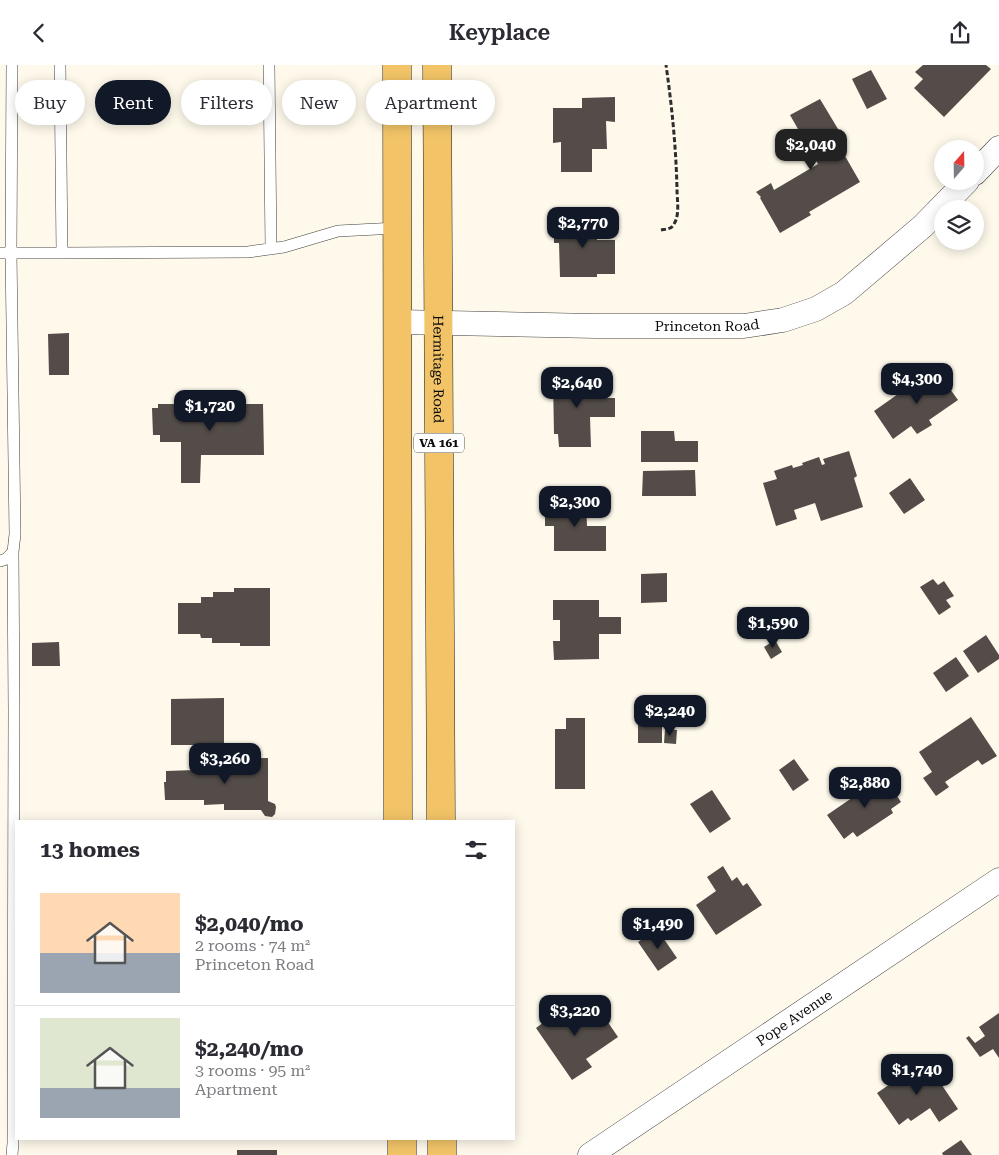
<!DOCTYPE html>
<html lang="en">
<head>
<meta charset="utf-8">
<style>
	body { margin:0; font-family:"Roboto Serif",serif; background:#f7f7f7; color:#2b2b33; height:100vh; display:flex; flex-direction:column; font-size:19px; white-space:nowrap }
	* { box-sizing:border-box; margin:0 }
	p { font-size:16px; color:#7c7c81 }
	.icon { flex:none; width:28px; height:28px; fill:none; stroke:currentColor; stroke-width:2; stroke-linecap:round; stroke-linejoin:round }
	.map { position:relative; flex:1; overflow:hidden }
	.details { position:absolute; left:15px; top:755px; width:500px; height:320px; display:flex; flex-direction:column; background:#fff; border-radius:0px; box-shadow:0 2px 12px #0003 }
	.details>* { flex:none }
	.hud { position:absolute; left:15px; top:15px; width:500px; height:45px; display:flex; gap:10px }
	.needle { width:32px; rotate:20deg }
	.fabs { position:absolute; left:934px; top:75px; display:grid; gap:10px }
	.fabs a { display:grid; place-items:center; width:50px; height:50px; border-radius:50%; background:#fff; box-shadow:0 2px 12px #0003; font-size:25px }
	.price { position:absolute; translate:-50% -42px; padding:0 11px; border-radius:10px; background:#111827; color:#fff; font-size:16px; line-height:32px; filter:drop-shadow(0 1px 2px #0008) }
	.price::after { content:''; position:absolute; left:50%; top:30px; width:15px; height:11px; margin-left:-8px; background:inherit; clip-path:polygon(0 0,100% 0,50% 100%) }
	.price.selected { background:#222; color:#fff }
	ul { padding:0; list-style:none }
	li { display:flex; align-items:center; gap:15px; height:125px; padding:0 25px }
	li+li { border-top:1px solid #e1e1e2 }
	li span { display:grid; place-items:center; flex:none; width:140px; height:100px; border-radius:0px; color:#555 }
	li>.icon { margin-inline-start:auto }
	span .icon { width:60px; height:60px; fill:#fffc; stroke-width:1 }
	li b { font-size:21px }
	h2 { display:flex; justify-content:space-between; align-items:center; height:60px; padding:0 25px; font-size:21px }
	.pill { padding:0 18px; border-radius:22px; background:#fff; box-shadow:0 2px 12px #0003; font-size:18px; line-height:45px }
	.pill.selected { background:#111827; color:#fff }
	header { display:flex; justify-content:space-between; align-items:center; height:65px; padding:0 25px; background:#fff; font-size:22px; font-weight:600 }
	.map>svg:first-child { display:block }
	.building { fill:#534c48 }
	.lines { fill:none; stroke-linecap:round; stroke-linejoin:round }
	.service-casing { stroke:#3e3e3e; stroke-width:12 }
	.minor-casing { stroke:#3e3e3e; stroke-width:25 }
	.primary-casing { stroke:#1c1c1c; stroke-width:29 }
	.path { stroke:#2d2d2d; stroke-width:3; stroke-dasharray:5 2.5; stroke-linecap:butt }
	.service { stroke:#fff; stroke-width:11 }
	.minor { stroke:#fff; stroke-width:24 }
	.primary { stroke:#f2c467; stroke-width:28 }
	.labels { text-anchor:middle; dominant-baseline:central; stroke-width:5; stroke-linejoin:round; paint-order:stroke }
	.shield { fill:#fff; stroke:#545454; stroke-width:1 }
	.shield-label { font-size:12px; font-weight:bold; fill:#0b0b0b }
	.street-label { font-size:14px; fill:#0b0b0b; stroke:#fff }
</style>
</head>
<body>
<header><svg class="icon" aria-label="back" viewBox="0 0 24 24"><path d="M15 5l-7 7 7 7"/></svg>Keyplace<svg class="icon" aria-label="share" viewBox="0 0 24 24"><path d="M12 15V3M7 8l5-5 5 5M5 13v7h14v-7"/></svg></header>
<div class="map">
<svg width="999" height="1090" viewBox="0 0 999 1090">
	<rect width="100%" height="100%" fill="#fef9eb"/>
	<!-- building -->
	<path class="building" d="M 923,0 L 986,0 L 991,4 L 944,52 L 914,23 L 923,14 L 915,7 Z
		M 871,5 L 887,34 L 867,44 L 852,14 Z
		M 615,32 L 615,57 L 606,56 L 607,84 L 592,84 L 592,107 L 561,107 L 561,77 L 553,78 L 553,43 L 582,43 L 582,33 Z
		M 820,34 L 844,74 L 837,77 L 860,117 L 809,147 L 811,150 L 780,168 L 760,133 L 761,132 L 756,127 L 771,118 L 774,125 L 818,99 L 790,50 Z
		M 554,154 L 597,154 L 597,175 L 615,175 L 615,209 L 597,209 L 597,212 L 560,212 L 559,178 L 554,178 Z
		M 69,268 L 69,310 L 49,310 L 48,269 Z
		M 935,303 L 958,335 L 929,355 L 932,360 L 917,369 L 911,361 L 893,374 L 874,346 Z
		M 562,306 L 589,307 L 590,333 L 615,333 L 615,352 L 590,352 L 591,382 L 559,382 L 558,369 L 554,369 L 553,315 L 561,315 Z
		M 158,339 L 263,339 L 264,390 L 201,390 L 200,418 L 181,418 L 181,377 L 160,377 L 160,370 L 153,370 L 152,343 L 158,343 Z
		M 641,366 L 674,366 L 675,376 L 698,376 L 698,397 L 641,397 Z
		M 849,386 L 857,411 L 854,413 L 863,442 L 821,456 L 815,438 L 794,445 L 797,454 L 776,461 L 763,418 L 777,414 L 774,406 L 792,400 L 793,403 L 803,400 L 802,398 L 819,392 L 822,400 L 825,399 L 823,394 Z
		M 695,405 L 696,431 L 642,431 L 643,406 Z
		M 910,413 L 925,435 L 904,449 L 889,428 Z
		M 554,435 L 586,435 L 587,461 L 606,461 L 606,486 L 554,486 L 554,461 L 545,461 L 545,449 L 554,449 Z
		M 667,508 L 667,537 L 641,538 L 641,509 Z
		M 933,514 L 938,520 L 944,516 L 954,531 L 946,535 L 951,542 L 939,550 L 920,522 Z
		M 234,523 L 270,523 L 270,581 L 240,581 L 240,578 L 212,578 L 212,573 L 201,573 L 200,569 L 178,569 L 178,538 L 201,538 L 201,532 L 213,532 L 213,527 L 234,527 Z
		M 553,535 L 599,535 L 599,552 L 621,552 L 621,569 L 599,569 L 599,594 L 554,595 L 553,576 L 560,576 L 560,555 L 553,555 Z
		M 986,570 L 999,590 L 999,594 L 978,608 L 963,586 Z
		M 775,575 L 782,587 L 771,594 L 764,582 Z
		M 59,577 L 60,601 L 32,601 L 32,578 Z
		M 956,592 L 969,611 L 946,627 L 933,608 Z
		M 224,633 L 224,680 L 171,680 L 171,634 Z
		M 659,635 L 675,636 L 675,655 L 662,654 L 662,678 L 638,678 L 638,654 L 653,654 L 652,638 L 659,637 Z
		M 971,652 L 997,691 L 982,700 L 978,695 L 945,717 L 949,722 L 936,731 L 923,713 L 932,707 L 919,687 Z
		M 566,653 L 585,653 L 585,724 L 555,724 L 555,664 L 566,664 Z
		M 665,664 L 677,665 L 676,679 L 664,678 Z
		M 268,693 L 268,736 L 275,739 L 276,742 L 275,749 L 272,752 L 265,751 L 261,745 L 224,745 L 224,739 L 204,740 L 204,735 L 165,735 L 164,717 L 166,717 L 166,706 L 195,705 L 195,703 L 215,702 L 215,694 Z
		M 794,694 L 809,715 L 793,726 L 779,705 Z
		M 884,711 L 901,737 L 891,744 L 893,748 L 857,772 L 853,767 L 844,774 L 827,750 Z
		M 712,725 L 731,754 L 710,768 L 690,739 Z
		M 723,801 L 732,816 L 737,812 L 743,821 L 747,818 L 762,840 L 716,870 L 696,840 L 716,826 L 707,812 Z
		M 657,864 L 677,893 L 658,906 L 638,877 Z
		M 573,934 L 579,943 L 585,939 L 598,958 L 605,953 L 618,972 L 586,994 L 592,1002 L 572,1015 L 536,963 L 544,957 L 542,955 Z
		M 999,948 L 999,993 L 993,984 L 980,992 L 966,973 L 969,971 L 975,978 L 985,971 L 979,962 Z
		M 925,995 L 958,1044 L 939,1057 L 930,1043 L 911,1056 L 908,1053 L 899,1060 L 877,1028 Z
		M 961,1075 L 972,1090 L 943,1090 L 942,1088 Z
		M 237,1085 L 277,1085 L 277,1090 L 237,1090 Z"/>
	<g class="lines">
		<!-- service casing -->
		<g class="service-casing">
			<path id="service" d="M 60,0 L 62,188
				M 269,0 L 271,184
				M 0,188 L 11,188 L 12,0
				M 0,496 L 6,494 L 13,487
				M 12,1090 L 13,1078 L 14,646 L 13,487 L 15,469 L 11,188 L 62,188 L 248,187 L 284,182 L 338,166 L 397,163"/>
		</g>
		<!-- minor casing -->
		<g class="minor-casing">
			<g id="minor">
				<path d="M 975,108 L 999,83"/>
				<path id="s1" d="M 398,257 L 596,261 L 744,261 L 783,255 L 816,244 L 844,228 L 923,161 L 967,116"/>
				<path id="s2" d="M 590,1090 L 999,815"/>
			</g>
		</g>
		<!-- primary casing -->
		<g class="primary-casing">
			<g id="primary">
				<path d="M 397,0 L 398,756"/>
				<path id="s3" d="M 437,0 L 441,756"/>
				<path d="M 442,1074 L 442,1090"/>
				<path d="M 402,1090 L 402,1074"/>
			</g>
		</g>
		<!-- path -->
		<path class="path" d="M 661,165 C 666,164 672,164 674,159 C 680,150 677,134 677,124 C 676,82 672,42 666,0"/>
		<!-- service -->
		<use href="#service" class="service"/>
		<!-- minor -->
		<use href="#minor" class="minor"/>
		<!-- primary -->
		<use href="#primary" class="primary"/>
	</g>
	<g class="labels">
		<!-- shield labels -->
		<rect class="shield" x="414" y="368.5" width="50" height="19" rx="4"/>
		<g class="shield-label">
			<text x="439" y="378">VA 161</text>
		</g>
		<!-- street labels -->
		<g class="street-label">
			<text stroke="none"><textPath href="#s1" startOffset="309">Princeton Road</textPath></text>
			<text stroke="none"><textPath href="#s3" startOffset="304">Hermitage Road</textPath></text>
			<text stroke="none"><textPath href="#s2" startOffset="246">Pope Avenue</textPath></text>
		</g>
	</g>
</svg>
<div class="fabs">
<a><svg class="needle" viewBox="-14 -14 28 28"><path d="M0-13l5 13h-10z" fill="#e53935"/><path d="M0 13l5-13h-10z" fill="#7c7c81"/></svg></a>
<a><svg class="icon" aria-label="layers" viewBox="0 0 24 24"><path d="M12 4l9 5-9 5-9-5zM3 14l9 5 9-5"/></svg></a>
</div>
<b class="price selected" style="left:811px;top:106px">$2,040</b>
<b class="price" style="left:583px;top:184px">$2,770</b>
<b class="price" style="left:917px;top:340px">$4,300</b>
<b class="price" style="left:577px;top:344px">$2,640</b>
<b class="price" style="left:210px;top:367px">$1,720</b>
<b class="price" style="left:575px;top:463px">$2,300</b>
<b class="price" style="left:773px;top:584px">$1,590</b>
<b class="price" style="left:670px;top:672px">$2,240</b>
<b class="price" style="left:225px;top:720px">$3,260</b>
<b class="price" style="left:865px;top:744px">$2,880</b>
<b class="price" style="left:658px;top:885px">$1,490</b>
<b class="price" style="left:575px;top:972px">$3,220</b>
<b class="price" style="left:917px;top:1031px">$1,740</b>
<div class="hud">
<a class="pill">Buy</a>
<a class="pill selected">Rent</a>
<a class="pill">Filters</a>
<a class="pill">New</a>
<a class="pill">Apartment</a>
</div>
<section class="details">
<h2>13 homes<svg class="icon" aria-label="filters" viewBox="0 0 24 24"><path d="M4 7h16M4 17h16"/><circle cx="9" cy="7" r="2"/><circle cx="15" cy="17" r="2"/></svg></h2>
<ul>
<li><span style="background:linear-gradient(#ffd9b3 60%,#9aa5b1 0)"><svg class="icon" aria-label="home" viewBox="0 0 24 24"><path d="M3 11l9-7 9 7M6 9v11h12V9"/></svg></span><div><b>$2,040/mo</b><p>2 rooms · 74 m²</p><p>Princeton Road</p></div></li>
<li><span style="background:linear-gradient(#dfe7d0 70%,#9aa5b1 0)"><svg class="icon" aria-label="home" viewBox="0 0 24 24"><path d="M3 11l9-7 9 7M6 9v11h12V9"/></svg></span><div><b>$2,240/mo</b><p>3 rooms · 95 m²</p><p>Apartment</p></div></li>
</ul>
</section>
</div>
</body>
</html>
